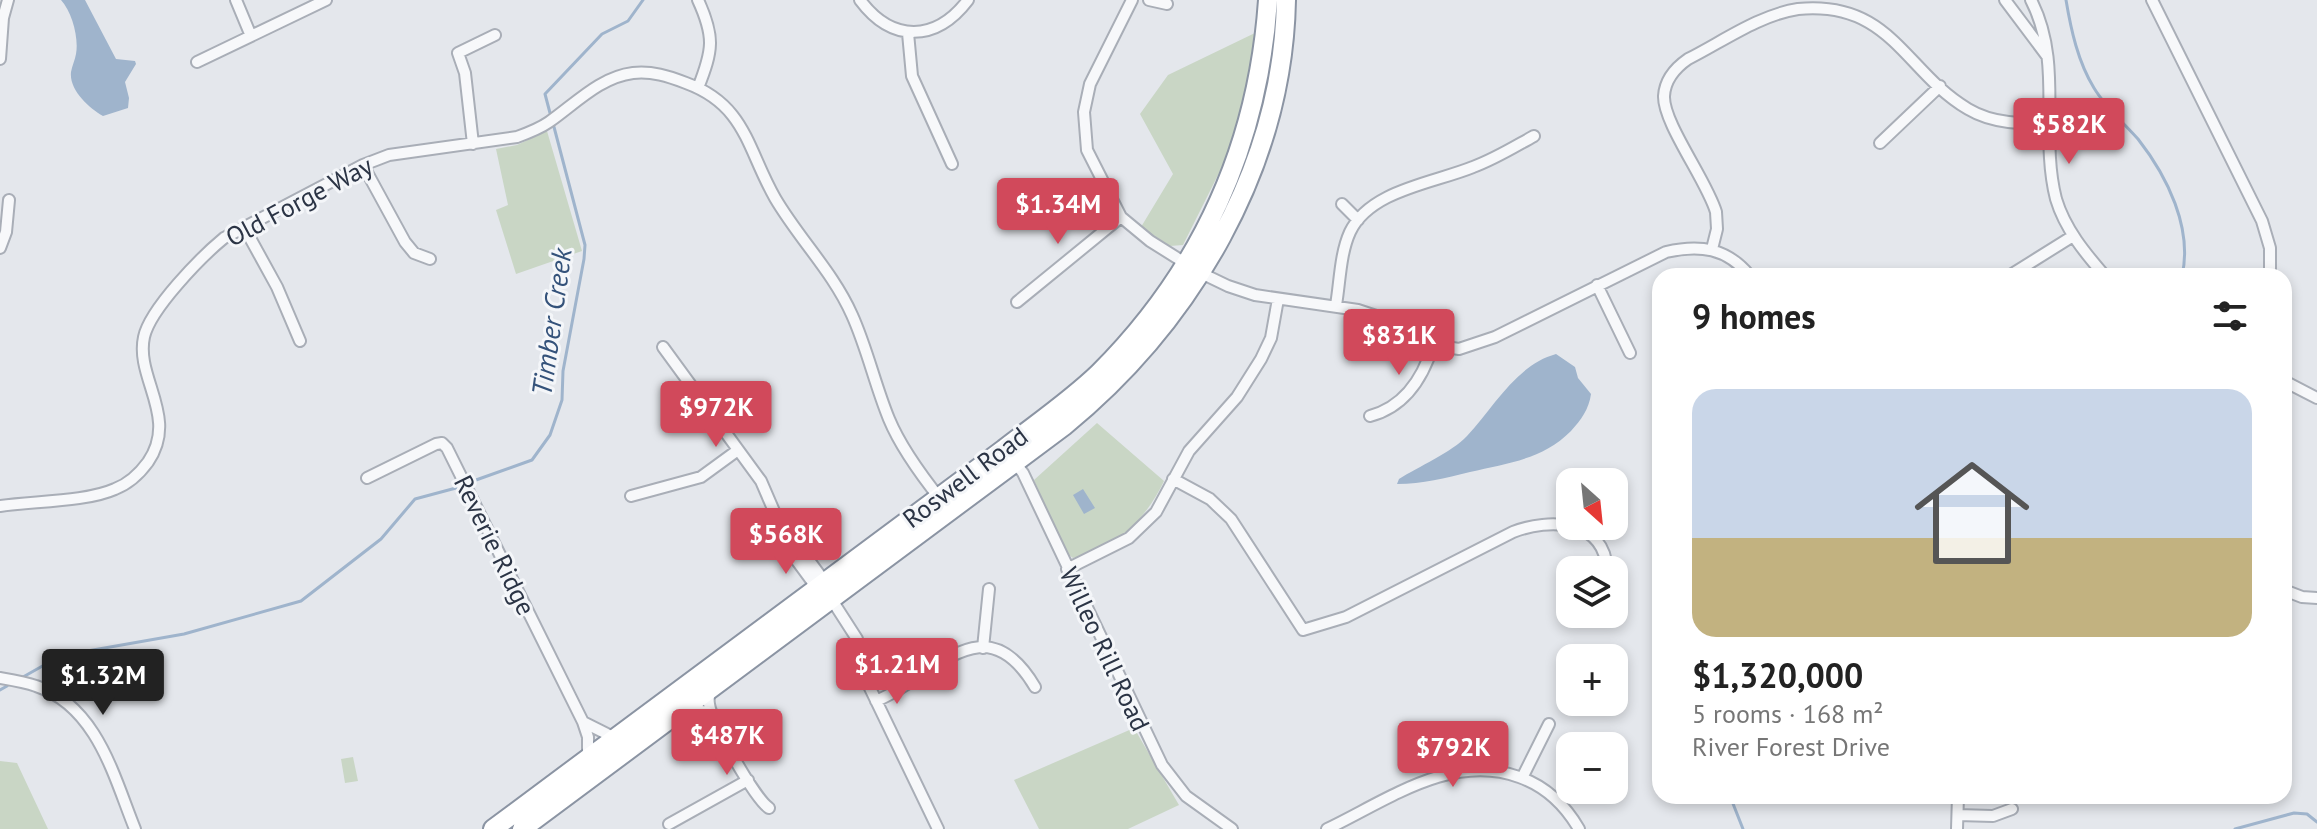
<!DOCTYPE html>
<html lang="en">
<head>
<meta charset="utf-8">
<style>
	body { margin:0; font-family:"PT Sans",sans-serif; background:#f6f6f6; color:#222; height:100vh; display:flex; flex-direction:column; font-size:30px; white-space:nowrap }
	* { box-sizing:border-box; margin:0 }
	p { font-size:26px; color:#767676 }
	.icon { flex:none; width:44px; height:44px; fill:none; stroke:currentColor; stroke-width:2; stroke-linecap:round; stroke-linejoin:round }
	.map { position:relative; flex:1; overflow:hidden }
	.panel { position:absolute; left:1652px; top:268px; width:640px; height:536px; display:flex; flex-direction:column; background:#fff; border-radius:24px; box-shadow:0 4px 12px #0003 }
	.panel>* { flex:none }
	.needle { width:52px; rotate:153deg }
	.buttons { position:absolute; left:1556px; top:468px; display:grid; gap:16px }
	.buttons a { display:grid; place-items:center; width:72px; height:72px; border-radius:16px; background:#fff; box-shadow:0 4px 12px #0003; font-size:40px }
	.price { position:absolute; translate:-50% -68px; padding:0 18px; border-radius:8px; background:#d1495b; color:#fff; font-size:26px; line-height:52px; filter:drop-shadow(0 2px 4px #0008) }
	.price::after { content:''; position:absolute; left:50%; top:48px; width:24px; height:18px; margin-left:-12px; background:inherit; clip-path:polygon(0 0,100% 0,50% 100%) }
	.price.on { background:#222; color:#fff }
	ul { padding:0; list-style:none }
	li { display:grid; align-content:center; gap:16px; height:424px; padding:0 40px }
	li+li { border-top:2px solid #e0e0e0 }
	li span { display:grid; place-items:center; height:248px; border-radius:24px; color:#555 }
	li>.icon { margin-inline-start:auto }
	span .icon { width:144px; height:144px; fill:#fffc; stroke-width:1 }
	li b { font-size:34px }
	h2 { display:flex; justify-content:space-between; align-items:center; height:96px; padding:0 40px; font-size:34px }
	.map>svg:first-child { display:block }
	.green { fill:#c9d6c5 }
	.water { fill:#9fb4cc }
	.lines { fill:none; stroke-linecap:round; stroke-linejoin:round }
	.stream { stroke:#9fb4cc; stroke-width:3 }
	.street-casing { stroke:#a9aeb7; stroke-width:14 }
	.secondary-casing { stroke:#a9aeb7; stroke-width:18 }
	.highway-casing { stroke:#8b94a3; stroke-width:22 }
	.street { stroke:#f7f8fa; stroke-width:10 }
	.secondary { stroke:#fff; stroke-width:14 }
	.highway { stroke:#fff; stroke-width:18 }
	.labels { text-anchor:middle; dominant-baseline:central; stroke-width:6; stroke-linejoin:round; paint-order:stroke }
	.street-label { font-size:26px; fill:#2b3445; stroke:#f4f6f9 }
	.water-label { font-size:28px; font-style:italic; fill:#34527a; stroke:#f4f6f9 }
</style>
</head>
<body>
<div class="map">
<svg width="2317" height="829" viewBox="0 0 2317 829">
	<rect width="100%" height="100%" fill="#e4e7ec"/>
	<!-- green -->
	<path class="green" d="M 1257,32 L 1246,92 L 1231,149 L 1183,245 L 1170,246 L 1141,227 L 1173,174 L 1140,114 L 1168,75 Z
		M 547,131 L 582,251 L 516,274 L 496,210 L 508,205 L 496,149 L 517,145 Z
		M 1097,423 L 1164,481 C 1146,519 1116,549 1073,558 L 1065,552 L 1034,480 Z
		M 1134,728 L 1179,805 L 1128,829 L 1039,829 L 1014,780 Z
		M 353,757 L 358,781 L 345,783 L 341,759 Z
		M 0,761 L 17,763 L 48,829 L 0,829 Z"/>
	<!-- water -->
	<path class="water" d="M 61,0 L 85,0 L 116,59 L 135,61 L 136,64 L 125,82 L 129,98 L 128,108 L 103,116 C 89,108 69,90 71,72 C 72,66 75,60 76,54 C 79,38 72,12 61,0 Z
		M 1556,354 L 1575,367 L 1578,378 L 1591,394 C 1589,409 1581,420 1571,431 C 1542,460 1507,463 1470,472 C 1445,478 1423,484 1397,484 L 1399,479 C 1418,467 1452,452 1467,436 C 1494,407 1516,365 1556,354 Z
		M 1083,489 L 1095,508 L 1084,514 L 1073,495 Z"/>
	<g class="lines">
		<!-- stream -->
		<path class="stream" d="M 2066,0 C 2071,30 2078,62 2094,88 C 2106,108 2123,122 2138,139 C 2167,176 2193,228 2182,276
			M 550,113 L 545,94 L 602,34 L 628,21 L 643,0
			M 476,480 L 532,460 L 550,435 L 562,400 L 563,371 L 584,259 L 585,245 L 554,127
			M 59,656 L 184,634 L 301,601 L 381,539 L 415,499 L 456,488
			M 23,677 L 46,664
			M 0,690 L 7,686
			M 1730,796 L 1743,829
			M 2235,829 L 2294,813 L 2307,814 L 2317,822"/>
		<!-- street casing -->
		<g class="street-casing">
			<path id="street" d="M 236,0 L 251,36
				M 698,0 C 715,37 713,50 698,88
				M 860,0 C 892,43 936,42 968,0
				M 1132,0 L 1090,84 L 1084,112 L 1087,150 L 1121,217 L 1150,241 L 1201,273 L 1228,286 L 1255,295 L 1358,310 L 1385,319 L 1433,345 L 1459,349 L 1495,337 L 1666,252 C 1700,244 1727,248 1750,276
				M 1149,0 L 1167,4
				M 2005,0 L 2047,56
				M 2031,0 C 2064,64 2039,133 2056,199 C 2065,229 2085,253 2105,276
				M 2152,0 L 2262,221 L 2270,248 L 2270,276
				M 908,33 L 912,76 L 952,164
				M 0,59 L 3,18 L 8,0
				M 197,62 L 326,0
				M 1880,143 L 1940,86
				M 473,144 L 465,73 L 458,53 L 495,35
				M 363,165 L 405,242 L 414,253 L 430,259
				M 1342,204 L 1358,220
				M 244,227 L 277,287 L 300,341
				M 0,248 L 6,232 L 9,200
				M 1712,249 L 1717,229 L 1716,212 C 1707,181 1663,123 1664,96 C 1665,80 1675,68 1688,59 C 1722,42 1759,15 1798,9 C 1891,0 1905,72 1968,109 C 1993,124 2023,124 2051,123
				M 2009,276 L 2073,236
				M 1597,285 L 1630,353
				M 1017,302 L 1121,217
				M 1336,305 C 1340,282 1340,254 1350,232 C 1370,190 1434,183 1473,167 C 1495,159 1514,147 1534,136
				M 663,347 L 761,481 L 786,539 L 786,546 L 814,584 L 820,585
				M 2284,381 L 2317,398
				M 1370,416 C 1404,407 1423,378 1433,345
				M 1013,460 L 1023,473 L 1162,765 L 1186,796 L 1232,829
				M 367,478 L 436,444 L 442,443 L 447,448 L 583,722 L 588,737 L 588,758
				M 1173,479 L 1210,499 L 1231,519 L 1303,630 L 1346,617 L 1513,532 C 1549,518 1605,519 1607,570
				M 631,496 L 701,477 L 738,450
				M 0,506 C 33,501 86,502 115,489 C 128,484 140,473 148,462 C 179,417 135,378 144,337 C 150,309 201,257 224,238 L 363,165 L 389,155 L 517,137 C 528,133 539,129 549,122 C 575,104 600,77 633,73 C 652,71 668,76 686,83 C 746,105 747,149 775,198 C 799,239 833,272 852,315 C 867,348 875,385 889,419 C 901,448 921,475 941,500
				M 786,539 L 794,540 L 822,578 L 821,585
				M 1067,569 L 1129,538 L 1156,512 L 1189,451 L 1237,397 L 1261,359 L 1271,338 L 1278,299
				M 2284,590 L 2302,597 L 2317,598
				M 830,597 L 857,639 L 870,688 L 938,829
				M 983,648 L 989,589
				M 0,678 C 12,680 25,682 36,686 C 97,706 114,777 135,829
				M 710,691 C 709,696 708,699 709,704 C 711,721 755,799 769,808
				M 876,701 C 935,677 984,601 1035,687
				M 583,722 L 615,738
				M 1522,778 L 1549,724
				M 1958,815 L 1993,816 L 2012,809
				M 669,824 L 748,780
				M 1327,829 C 1386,801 1452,752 1519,777 C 1545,786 1565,805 1579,829
				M 1957,829 L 1958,796"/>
		</g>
		<!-- secondary casing -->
		<g class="secondary-casing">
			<path id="secondary" d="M 679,722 L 695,712 L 707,714 L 714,720"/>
		</g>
		<!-- highway casing -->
		<g class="highway-casing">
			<path id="highway" d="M 493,829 L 1004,449 C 1036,424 1070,401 1099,373 C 1202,270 1258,145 1268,0
				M 522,829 L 1064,426 C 1191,322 1283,167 1286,0"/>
		</g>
		<!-- street -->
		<use href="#street" class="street"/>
		<!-- secondary -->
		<use href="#secondary" class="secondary"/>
		<!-- highway -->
		<use href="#highway" class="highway"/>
	</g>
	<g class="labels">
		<!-- street labels -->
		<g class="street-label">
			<text transform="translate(299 201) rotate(-28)">Old Forge Way</text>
			<text transform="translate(965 477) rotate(-37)">Roswell Road</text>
			<text transform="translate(495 545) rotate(64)">Reverie Ridge</text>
			<text transform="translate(1105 649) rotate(65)">Willeo Rill Road</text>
		</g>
		<!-- water labels -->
		<g class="water-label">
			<text transform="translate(551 322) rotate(-82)">Timber Creek</text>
		</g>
	</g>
</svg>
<div class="buttons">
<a><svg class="needle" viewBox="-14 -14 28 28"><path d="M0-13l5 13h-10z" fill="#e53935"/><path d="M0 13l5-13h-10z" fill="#767676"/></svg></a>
<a><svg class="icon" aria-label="layers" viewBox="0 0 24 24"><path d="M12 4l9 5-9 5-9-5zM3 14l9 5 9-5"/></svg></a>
<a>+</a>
<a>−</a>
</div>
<b class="price" style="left:2069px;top:166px">$582K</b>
<b class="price" style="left:1058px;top:246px">$1.34M</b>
<b class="price" style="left:1399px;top:377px">$831K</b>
<b class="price" style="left:716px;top:449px">$972K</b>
<b class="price" style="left:786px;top:576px">$568K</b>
<b class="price" style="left:897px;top:706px">$1.21M</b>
<b class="price on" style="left:103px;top:717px">$1.32M</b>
<b class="price" style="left:727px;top:777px">$487K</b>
<b class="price" style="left:1453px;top:789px">$792K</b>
<section class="panel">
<h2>9 homes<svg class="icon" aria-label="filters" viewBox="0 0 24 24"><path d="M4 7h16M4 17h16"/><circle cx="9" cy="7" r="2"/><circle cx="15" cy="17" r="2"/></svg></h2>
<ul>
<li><span style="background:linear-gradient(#c9d6e8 60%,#c2b280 0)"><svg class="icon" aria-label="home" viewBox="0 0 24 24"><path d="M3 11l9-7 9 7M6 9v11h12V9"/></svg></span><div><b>$1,320,000</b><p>5 rooms · 168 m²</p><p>River Forest Drive</p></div></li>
</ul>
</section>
</div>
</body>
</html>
